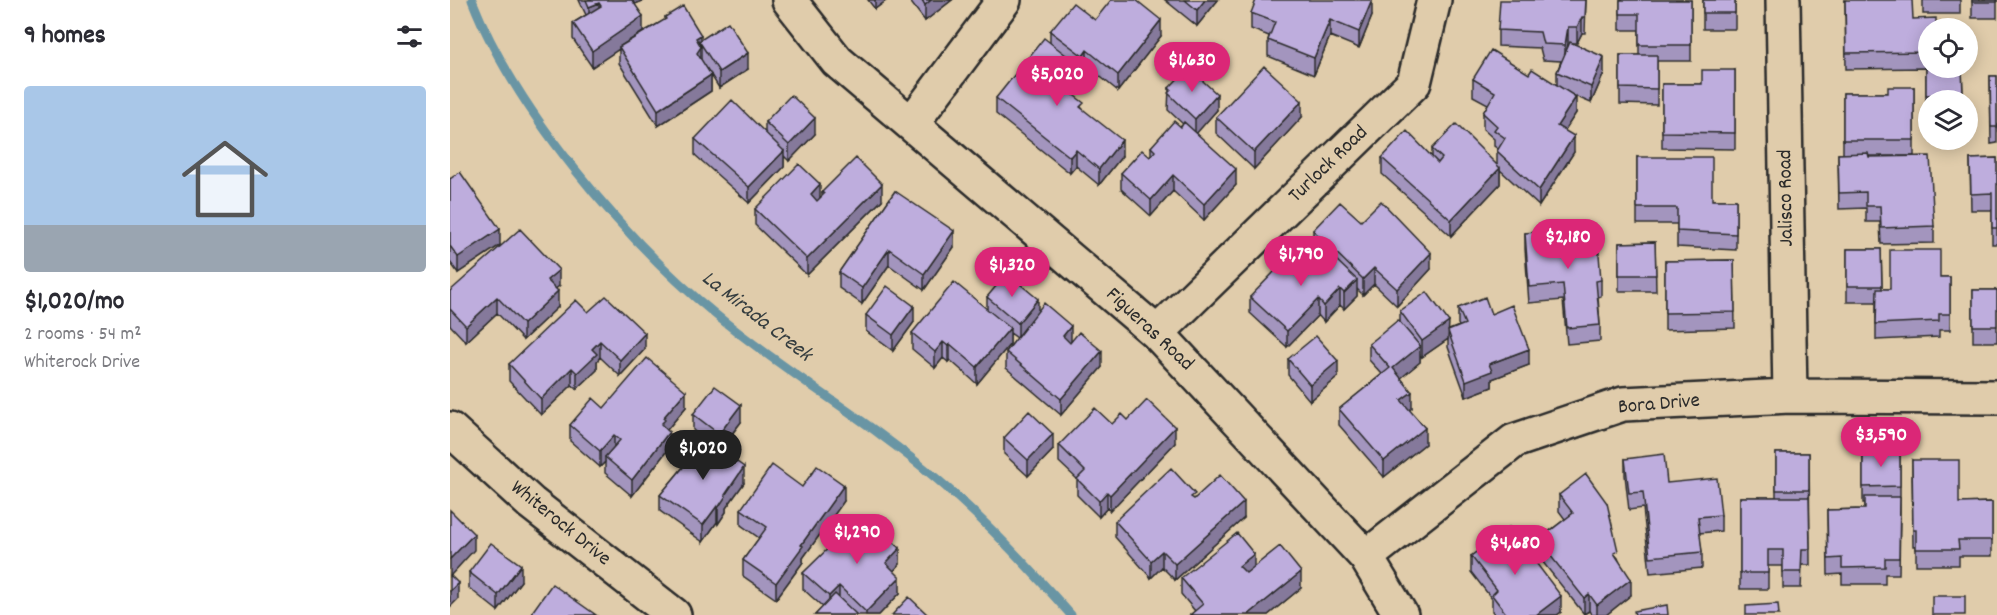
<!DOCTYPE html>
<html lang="en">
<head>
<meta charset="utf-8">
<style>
	body { margin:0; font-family:Dekko,sans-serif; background:#f2f2f3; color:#2b2b33; height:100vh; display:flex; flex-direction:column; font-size:22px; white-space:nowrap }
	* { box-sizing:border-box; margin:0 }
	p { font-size:20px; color:#7c7c81 }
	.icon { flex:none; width:33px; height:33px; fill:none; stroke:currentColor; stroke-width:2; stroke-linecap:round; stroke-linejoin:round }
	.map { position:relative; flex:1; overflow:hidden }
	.side { display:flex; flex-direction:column; background:#fff; width:450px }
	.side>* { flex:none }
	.buttons { position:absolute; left:1468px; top:18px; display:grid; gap:12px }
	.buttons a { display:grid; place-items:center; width:60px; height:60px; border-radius:50%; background:#fff; box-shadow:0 3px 15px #0003; font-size:30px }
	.price { position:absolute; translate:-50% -51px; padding:0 14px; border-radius:21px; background:#db2777; color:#fff; font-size:20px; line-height:39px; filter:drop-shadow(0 2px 3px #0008) }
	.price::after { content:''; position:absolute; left:50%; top:36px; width:18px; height:14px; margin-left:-9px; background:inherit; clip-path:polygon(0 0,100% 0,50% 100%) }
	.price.on { background:#222; color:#fff }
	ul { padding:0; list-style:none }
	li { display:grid; align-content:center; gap:12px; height:318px; padding:0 24px }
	li span { display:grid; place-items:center; height:186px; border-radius:6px; color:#555 }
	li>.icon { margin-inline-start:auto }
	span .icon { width:108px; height:108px; fill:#fffc; stroke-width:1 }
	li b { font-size:26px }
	h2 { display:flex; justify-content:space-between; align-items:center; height:72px; padding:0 24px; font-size:26px }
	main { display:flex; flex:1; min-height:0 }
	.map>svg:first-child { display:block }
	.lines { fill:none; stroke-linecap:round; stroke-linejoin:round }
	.stream { stroke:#6995a4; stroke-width:9 }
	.minor-casing { stroke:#2b2b2b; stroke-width:38 }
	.minor { stroke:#e0ccab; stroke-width:33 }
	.wall { fill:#a395be; stroke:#2b2b2b; stroke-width:1.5 }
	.shaded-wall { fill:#85799b; stroke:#2b2b2b; stroke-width:1.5 }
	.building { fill:#beaddd; stroke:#2b2b2b; stroke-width:1.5 }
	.labels { text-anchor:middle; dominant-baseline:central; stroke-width:4.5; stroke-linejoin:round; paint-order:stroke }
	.street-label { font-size:21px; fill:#2b2b2b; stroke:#e0ccab }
	.water-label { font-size:22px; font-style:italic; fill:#353d3f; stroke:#e0ccab }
</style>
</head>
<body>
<main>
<section class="side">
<h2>9 homes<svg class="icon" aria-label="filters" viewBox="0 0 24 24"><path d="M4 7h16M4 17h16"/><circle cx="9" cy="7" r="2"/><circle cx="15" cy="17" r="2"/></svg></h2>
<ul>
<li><span style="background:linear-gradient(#a9c7e8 75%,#9aa5b1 0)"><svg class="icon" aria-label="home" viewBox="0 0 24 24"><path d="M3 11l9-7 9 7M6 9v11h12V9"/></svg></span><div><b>$1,020/mo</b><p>2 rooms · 54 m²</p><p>Whiterock Drive</p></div></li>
</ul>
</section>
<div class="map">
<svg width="1547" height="615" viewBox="0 0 1547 615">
	<rect width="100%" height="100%" fill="#e0ccab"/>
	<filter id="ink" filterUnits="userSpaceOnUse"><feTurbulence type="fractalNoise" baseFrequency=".0167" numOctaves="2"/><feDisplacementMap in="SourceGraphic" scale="12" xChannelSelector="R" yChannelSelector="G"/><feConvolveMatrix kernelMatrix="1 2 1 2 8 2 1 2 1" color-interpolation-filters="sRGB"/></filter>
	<g filter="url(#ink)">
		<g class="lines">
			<!-- stream -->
			<path class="stream" d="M 22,0 C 65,110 174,239 265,314 C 336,373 417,419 487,479 C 536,521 579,567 621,615"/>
			<!-- minor casing -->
			<g class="minor-casing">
				<path id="minor" d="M 339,0 L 387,61 L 707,333 L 916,557 L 951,615
					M 1333,0 L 1340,396
					M 462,123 L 554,0
					M 707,333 L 964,83 L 984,0
					M 0,429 L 81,503 L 224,615
					M 916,557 L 1064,441 L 1173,404 L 1340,396 L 1547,397"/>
			</g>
			<!-- minor -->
			<use href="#minor" class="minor"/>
		</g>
		<!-- wall -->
		<path class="wall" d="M 129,0 L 195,0 L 185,4 L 193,32 L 215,20 L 215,17 L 298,69 L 269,88 L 261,75 L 261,91 L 208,126 L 169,63 L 169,49 L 142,67 L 123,39 L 123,23 L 136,15 Z
			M 418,0 L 437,0 L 425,9 Z
			M 459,0 L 502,0 L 475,21 Z
			M 715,0 L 768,0 L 747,26 Z
			M 1136,0 L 1135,33 L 1132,33 L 1127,43 L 1122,43 L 1154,73 L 1141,103 L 1120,94 L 1126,113 L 1114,131 L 1124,152 L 1089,206 L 1050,170 L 1050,184 L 1001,236 L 932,174 L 932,158 L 982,157 L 982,149 L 1047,166 L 1047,151 L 1048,149 L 1044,146 L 1044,139 L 1033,129 L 1033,113 L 1038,104 L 1023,96 L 1023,79 L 1079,74 L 1107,85 L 1107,72 L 1111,61 L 1093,60 L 1090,48 L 1048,46 L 1048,30 Z
			M 1170,0 L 1241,0 L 1241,61 L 1207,61 L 1207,105 L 1170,104 L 1170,55 L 1189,55 L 1189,30 L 1170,30 Z
			M 1253,0 L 1285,0 L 1285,29 L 1253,29 Z
			M 1395,0 L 1463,19 L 1479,28 L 1479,68 L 1512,68 L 1513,100 L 1479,100 L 1479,111 L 1476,111 L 1476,68 L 1396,69 Z
			M 1473,0 L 1510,0 L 1510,14 L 1473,14 Z
			M 1522,0 L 1547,0 L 1547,18 L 1522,18 Z
			M 801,13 L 922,16 L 909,48 L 880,36 L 864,75 L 818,56 L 818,40 L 819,36 L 801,29 Z
			M 645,20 L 711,36 L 668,91 L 637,66 L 633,73 L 625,66 L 625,78 L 616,89 L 672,156 L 649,185 L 626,166 L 620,173 L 546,114 L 546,98 L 600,43 L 600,31 Z
			M 1285,70 L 1285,149 L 1212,148 L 1212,84 L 1252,84 Z
			M 1540,76 L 1547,76 L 1547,143 L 1541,144 Z
			M 1464,87 L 1464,156 L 1419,156 L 1419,157 L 1484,226 L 1484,243 L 1431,244 L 1430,222 L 1416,222 L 1416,208 L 1389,209 L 1388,154 L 1393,154 L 1393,93 L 1438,93 Z
			M 719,88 L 767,110 L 746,133 L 786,185 L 754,220 L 723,191 L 701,216 L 671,189 L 671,173 L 700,157 L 701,155 L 701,147 L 731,127 L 733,124 L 718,110 Z
			M 766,117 L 852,117 L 804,169 L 766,133 Z
			M 315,122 L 365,134 L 339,161 L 334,156 L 334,167 L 299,203 L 245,155 L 245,139 L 315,132 Z
			M 1187,157 L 1262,200 L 1286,200 L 1286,250 L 1227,247 L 1227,224 L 1187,224 Z
			M 1547,158 L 1547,244 L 1542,244 L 1542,210 L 1521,210 L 1520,159 Z
			M 0,179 L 50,245 L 8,273 L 0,262 Z
			M 445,191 L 504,247 L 474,290 L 439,265 L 412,304 L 389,288 L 389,272 Z
			M 372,192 L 432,200 L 357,275 L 305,225 L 305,209 L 370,198 L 372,196 Z
			M 911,221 L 981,269 L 947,306 L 924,284 L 913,295 L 907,289 L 907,296 L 894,309 L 890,305 L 874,322 L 868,315 L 837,347 L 800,313 L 800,297 L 873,268 L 879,261 L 863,247 L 863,230 Z
			M 1111,232 L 1151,280 L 1151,296 L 1148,297 L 1150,325 L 1150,341 L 1117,344 L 1113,300 L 1079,303 L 1075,249 L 1075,233 Z
			M 1205,242 L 1206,291 L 1169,291 L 1169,243 Z
			M 1397,249 L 1431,249 L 1432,289 L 1440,289 L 1490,277 L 1500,277 L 1500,330 L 1489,330 L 1489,337 L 1426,340 L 1426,302 L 1397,302 Z
			M 1284,260 L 1285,328 L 1215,330 L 1215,261 Z
			M 109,286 L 105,289 L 108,307 L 73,340 L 47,313 L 16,342 L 0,325 L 0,291 Z
			M 1523,290 L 1547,290 L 1547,342 L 1523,342 Z
			M 537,297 L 588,312 L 652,367 L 611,415 L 556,368 L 556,352 L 567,338 L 560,333 L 560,344 L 527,384 L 500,360 L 498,362 L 493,358 L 485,368 L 462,349 L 462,333 L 537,309 Z
			M 1008,308 L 1041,314 L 1079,365 L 1042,379 L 1042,387 L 1016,397 L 998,347 L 998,339 L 972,357 L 970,355 L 970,362 L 950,378 L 962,408 L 959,410 L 975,444 L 934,477 L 889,425 L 889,409 L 932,374 L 919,360 L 919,344 L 950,322 L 950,311 L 999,330 L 1009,326 L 1008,324 Z
			M 138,312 L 195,349 L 170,376 L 150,357 L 147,361 L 147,370 L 127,389 L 122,385 L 91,415 L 59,381 L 59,364 Z
			M 416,315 L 464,322 L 443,351 L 416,331 Z
			M 838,359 L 888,377 L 860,401 L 838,375 Z
			M 236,407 L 217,430 L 219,448 L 182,496 L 155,473 L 155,462 L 150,467 L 120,441 L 120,425 L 154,408 Z
			M 243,414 L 291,422 L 270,450 L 294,483 L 276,508 L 276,512 L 268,524 L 267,522 L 253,542 L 210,511 L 210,495 L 234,466 L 234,458 L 253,438 L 243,430 Z
			M 678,420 L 725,443 L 660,511 L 657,508 L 649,517 L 627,495 L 627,479 L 609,462 L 609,445 L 662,424 Z
			M 554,438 L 603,450 L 578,476 L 554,454 Z
			M 1413,449 L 1450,449 L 1450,513 L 1449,574 L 1435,574 L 1435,584 L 1392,584 L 1392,574 L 1378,575 L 1377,510 L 1415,509 L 1415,503 L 1413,503 Z
			M 1326,453 L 1359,453 L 1360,565 L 1352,565 L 1351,588 L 1333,588 L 1333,566 L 1318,566 L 1318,589 L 1290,589 L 1290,497 L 1326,497 Z
			M 1175,459 L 1271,515 L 1271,531 L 1249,533 L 1252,552 L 1252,568 L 1200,573 L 1193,508 L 1179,510 L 1175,475 Z
			M 1462,460 L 1509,503 L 1542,502 L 1542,556 L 1509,556 L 1509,565 L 1466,565 L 1466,546 L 1463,546 Z
			M 352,487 L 394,501 L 353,558 L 353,562 L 326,599 L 293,576 L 293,560 L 309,538 L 291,525 L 291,509 Z
			M 1109,495 L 1168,558 L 1181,595 L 1156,615 L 1142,615 L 1139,611 L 1134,614 L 1088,556 L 1088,540 L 1115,519 L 1109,511 Z
			M 745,498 L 794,518 L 725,580 L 712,567 L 701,578 L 665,537 L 665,521 Z
			M 402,531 L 450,564 L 444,571 L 450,593 L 429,615 L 365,615 L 373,607 L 353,589 L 353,573 Z
			M 1021,556 L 1111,612 L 1107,615 L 1045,615 L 1042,611 L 1042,599 L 1021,572 Z
			M 804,566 L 851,588 L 818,615 L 740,615 L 745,611 L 731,594 L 731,578 Z
			M 19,572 L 71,581 L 48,611 L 19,588 Z"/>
		<!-- shaded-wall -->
		<path class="shaded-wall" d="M 177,0 L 195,0 L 177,7 Z
			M 425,0 L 437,0 L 425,9 Z
			M 481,0 L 502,0 L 475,21 L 475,5 Z
			M 755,0 L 768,0 L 747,26 L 747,10 Z
			M 922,0 L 922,16 L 909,48 L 909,32 Z
			M 149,3 L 149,19 L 139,23 L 139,7 Z
			M 193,16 L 193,32 L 169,47 L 169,49 L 142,67 L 142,51 Z
			M 1132,17 L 1132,33 L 1127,43 L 1127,27 Z
			M 711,20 L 711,36 L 668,91 L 668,75 Z
			M 880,20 L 880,36 L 864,75 L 864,58 Z
			M 1118,27 L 1118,43 L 1115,61 L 1115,45 Z
			M 251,35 L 251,44 L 249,41 L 249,49 L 251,47 L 251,63 L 247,69 L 246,38 Z
			M 637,50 L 637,66 L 633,73 L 633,56 Z
			M 298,53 L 298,69 L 269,88 L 269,72 Z
			M 1154,57 L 1154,73 L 1141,103 L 1141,87 Z
			M 625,62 L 625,78 L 608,99 L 608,83 Z
			M 261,75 L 261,91 L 208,126 L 208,110 Z
			M 767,94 L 767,110 L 745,135 L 745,119 Z
			M 1126,97 L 1126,113 L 1107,142 L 1107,126 Z
			M 852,101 L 852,117 L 804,169 L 804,152 Z
			M 365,118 L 365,134 L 339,161 L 339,145 Z
			M 1124,136 L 1124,152 L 1089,206 L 1089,190 Z
			M 672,140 L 672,156 L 649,185 L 649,169 Z
			M 626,150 L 626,166 L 620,173 L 620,157 Z
			M 334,151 L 334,167 L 299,203 L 299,187 Z
			M 1050,168 L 1050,184 L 1001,236 L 1001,220 Z
			M 786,169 L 786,185 L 754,220 L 754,204 Z
			M 723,175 L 723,191 L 701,216 L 701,200 Z
			M 370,184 L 370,200 L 361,210 L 361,194 Z
			M 432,184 L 432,200 L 357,275 L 357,259 Z
			M 50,229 L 50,245 L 8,273 L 8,257 Z
			M 504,231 L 504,247 L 474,290 L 474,274 Z
			M 439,249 L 439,265 L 412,304 L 412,288 Z
			M 981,253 L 981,269 L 947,306 L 947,289 Z
			M 924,268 L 924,284 L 913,295 L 913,279 Z
			M 109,270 L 109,286 L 97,296 L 97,280 Z
			M 907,280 L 907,296 L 894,309 L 894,293 Z
			M 890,289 L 890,305 L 874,322 L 874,306 Z
			M 108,291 L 108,307 L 73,340 L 73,324 Z
			M 47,297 L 47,313 L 16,342 L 16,326 Z
			M 588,299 L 588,315 L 568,339 L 568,323 Z
			M 868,299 L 868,315 L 837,347 L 837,331 Z
			M 464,306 L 464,322 L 443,351 L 443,335 Z
			M 999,322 L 998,339 L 972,357 L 972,341 Z
			M 621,326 L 621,342 L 613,352 L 613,336 Z
			M 560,328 L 560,344 L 527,384 L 527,367 Z
			M 195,333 L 195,349 L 170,376 L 170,360 Z
			M 150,341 L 150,357 L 147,361 L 147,370 L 127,389 L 127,373 L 142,349 Z
			M 493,342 L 493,358 L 485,368 L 485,352 Z
			M 500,344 L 500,360 L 498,362 L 498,346 Z
			M 970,346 L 970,362 L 943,385 L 943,368 Z
			M 1079,349 L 1079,365 L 1042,379 L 1042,387 L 1016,397 L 1016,381 L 1039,364 Z
			M 652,351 L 652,367 L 611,415 L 611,399 Z
			M 888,361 L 888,377 L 860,401 L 860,385 Z
			M 122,368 L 122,385 L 91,415 L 91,399 Z
			M 236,391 L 236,407 L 215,432 L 211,424 L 213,418 Z
			M 962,392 L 962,408 L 951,417 L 951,400 Z
			M 291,405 L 291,422 L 269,450 L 269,434 Z
			M 725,427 L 725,443 L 660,511 L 660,495 Z
			M 975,428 L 975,444 L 934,477 L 934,461 Z
			M 219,432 L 219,448 L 182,496 L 182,480 Z
			M 603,434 L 603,450 L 578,476 L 578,460 Z
			M 164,435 L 164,451 L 155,457 L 155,462 L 150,467 L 150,451 Z
			M 294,467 L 294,483 L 276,508 L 276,512 L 268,524 L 268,508 L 275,495 Z
			M 394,485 L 394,501 L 353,558 L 353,562 L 326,599 L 326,583 L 351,545 Z
			M 657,492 L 657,508 L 649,517 L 649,501 Z
			M 794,502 L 794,518 L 725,580 L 725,564 Z
			M 267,506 L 267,522 L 253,542 L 253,525 Z
			M 24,534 L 24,550 L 0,576 L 0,559 Z
			M 450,548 L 450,564 L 436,579 L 436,563 Z
			M 712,551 L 712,567 L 701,578 L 701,561 Z
			M 804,554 L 804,570 L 789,582 L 789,566 Z
			M 71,565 L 71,581 L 48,611 L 48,595 Z
			M 851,572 L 851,588 L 818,615 L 798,615 Z
			M 450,577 L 450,593 L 429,615 L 416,615 L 416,612 Z
			M 1181,579 L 1181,595 L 1156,615 L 1147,615 L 1147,605 Z
			M 8,583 L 8,599 L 0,607 L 0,591 Z
			M 389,586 L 389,602 L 379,612 L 379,596 Z
			M 1139,594 L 1139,611 L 1134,614 L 1134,598 Z
			M 1111,596 L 1111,612 L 1107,615 L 1086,615 Z"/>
		<!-- building -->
		<path class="building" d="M 136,0 L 182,0 L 193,16 L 142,51 L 123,23 L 151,6 L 149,3 L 139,7 Z
			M 472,0 L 481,0 L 475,5 Z
			M 661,0 L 686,0 L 711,20 L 668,75 L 637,50 L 633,56 L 600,31 L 623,3 L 645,20 Z
			M 735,0 L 755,0 L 747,10 Z
			M 806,0 L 922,0 L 909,32 L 880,20 L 864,58 L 818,40 L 825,22 L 801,13 Z
			M 1050,0 L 1136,0 L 1135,17 L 1132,17 L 1127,27 L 1118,27 L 1115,45 L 1093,44 L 1090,32 L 1048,30 Z
			M 1170,0 L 1241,0 L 1241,45 L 1189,45 L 1189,14 L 1170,14 Z
			M 1253,0 L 1285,0 L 1285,13 L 1253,13 Z
			M 1395,0 L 1462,0 L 1463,19 L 1486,18 L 1486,28 L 1479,28 L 1479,52 L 1396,53 Z
			M 1522,0 L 1547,0 L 1547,2 L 1522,2 Z
			M 233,6 L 251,35 L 246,38 L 251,47 L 247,53 L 261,75 L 208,110 L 169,47 L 216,19 L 215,17 Z
			M 278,22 L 298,53 L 269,72 L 249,41 Z
			M 594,38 L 625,62 L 608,83 L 634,103 L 630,107 L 672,140 L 649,169 L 626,150 L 620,157 L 546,98 Z
			M 1120,42 L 1154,57 L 1141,87 L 1107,72 Z
			M 1041,50 L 1079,74 L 1082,69 L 1126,97 L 1107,126 L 1124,136 L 1089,190 L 1047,151 L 1055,138 L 1044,130 L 1047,126 L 1033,113 L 1045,92 L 1023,79 Z
			M 1170,55 L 1207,55 L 1207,89 L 1170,88 Z
			M 1476,62 L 1479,62 L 1479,68 L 1512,68 L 1513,94 L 1476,95 Z
			M 814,66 L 852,101 L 804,152 L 766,117 Z
			M 741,70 L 767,94 L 745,119 L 718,93 L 721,90 L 719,88 L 735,71 L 737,73 Z
			M 1252,70 L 1285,70 L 1285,133 L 1212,132 L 1212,84 L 1252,84 Z
			M 1540,76 L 1547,76 L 1547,127 L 1541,127 Z
			M 1438,87 L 1464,87 L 1464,140 L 1393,140 L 1393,93 L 1438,93 Z
			M 341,95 L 365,118 L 339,145 L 315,122 Z
			M 282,100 L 334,151 L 299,187 L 245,139 Z
			M 724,121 L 731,127 L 734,122 L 786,169 L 754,204 L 723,175 L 701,200 L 671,173 L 692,150 L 700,157 L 705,151 L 701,147 Z
			M 1006,124 L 1050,168 L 1001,220 L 932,158 L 957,131 L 988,163 L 992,158 L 982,149 Z
			M 1418,153 L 1419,157 L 1480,156 L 1484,226 L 1431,228 L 1430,206 L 1416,206 L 1416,192 L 1389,193 L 1388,154 Z
			M 1187,157 L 1262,157 L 1262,200 L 1286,200 L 1286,234 L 1227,231 L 1227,208 L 1187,208 Z
			M 406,158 L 432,184 L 357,259 L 305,209 L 349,164 L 370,184 L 361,194 L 367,201 L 374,194 L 372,192 Z
			M 1547,158 L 1547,228 L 1542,228 L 1542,193 L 1521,194 L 1520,159 Z
			M 10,172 L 50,229 L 8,257 L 0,246 L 0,179 Z
			M 445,191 L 504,231 L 474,274 L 439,249 L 412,288 L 389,272 Z
			M 931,201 L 981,253 L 947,289 L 924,268 L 913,279 L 863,230 L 890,202 L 911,221 Z
			M 70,229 L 109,270 L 97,280 L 108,291 L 73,324 L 47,297 L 16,326 L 0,309 L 0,291 Z
			M 1147,229 L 1151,280 L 1146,281 L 1150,325 L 1117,328 L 1113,284 L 1079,287 L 1075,233 L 1110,230 L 1111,232 Z
			M 1205,242 L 1206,275 L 1169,275 L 1169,243 Z
			M 849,246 L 873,268 L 883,257 L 907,280 L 894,293 L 890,289 L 874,306 L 868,299 L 837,331 L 800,297 Z
			M 1397,249 L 1431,249 L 1432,286 L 1397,286 Z
			M 1440,250 L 1490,250 L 1490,277 L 1500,277 L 1500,314 L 1489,314 L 1489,321 L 1426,324 L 1427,289 L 1440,289 Z
			M 1284,260 L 1285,312 L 1215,313 L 1215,261 Z
			M 557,273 L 588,299 L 568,323 L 537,297 Z
			M 504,282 L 560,328 L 527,367 L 500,344 L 498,346 L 493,342 L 485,352 L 462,333 Z
			M 437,286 L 464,306 L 443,335 L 416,315 Z
			M 1523,290 L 1547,290 L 1547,326 L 1523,326 Z
			M 977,292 L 999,322 L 972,341 L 950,311 Z
			M 156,296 L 195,333 L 170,360 L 150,341 L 142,349 L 147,354 L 127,373 L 122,368 L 91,399 L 59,364 L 126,300 L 138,312 Z
			M 1035,297 L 1041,314 L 1062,305 L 1079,349 L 1039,364 L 1042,371 L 1016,381 L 998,331 L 1015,324 L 1008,308 Z
			M 594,303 L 621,326 L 613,336 L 620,343 L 629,332 L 652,351 L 611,399 L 556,352 Z
			M 948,320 L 970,346 L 943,368 L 962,392 L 951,400 L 975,428 L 934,461 L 889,409 L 940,368 L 919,344 Z
			M 866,336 L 888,361 L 860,385 L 838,359 Z
			M 197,358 L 236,391 L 213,418 L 215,420 L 211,424 L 219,432 L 182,480 L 155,457 L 170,440 L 164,435 L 150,451 L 120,425 L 143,398 L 154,408 Z
			M 265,386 L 291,405 L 269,434 L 243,414 Z
			M 697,400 L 725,427 L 660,495 L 657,492 L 649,501 L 627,479 L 635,471 L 609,445 L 645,408 L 662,424 L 672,414 L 678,420 Z
			M 579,411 L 603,434 L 578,460 L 554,438 Z
			M 253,438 L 294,467 L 275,495 L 276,496 L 268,508 L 267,506 L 253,525 L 210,495 L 235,465 L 234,458 Z
			M 1413,449 L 1450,449 L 1450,486 L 1413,487 Z
			M 1326,453 L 1359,453 L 1359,490 L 1326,490 Z
			M 1214,454 L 1217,483 L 1267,478 L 1271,515 L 1248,517 L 1252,552 L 1200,557 L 1193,492 L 1179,493 L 1175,459 Z
			M 1462,460 L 1509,460 L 1509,503 L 1542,502 L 1542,540 L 1508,540 L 1509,549 L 1466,549 L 1466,530 L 1463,530 Z
			M 322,465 L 352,487 L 367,466 L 394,485 L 351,545 L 353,546 L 326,583 L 293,560 L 317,527 L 291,509 Z
			M 721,468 L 745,494 L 741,497 L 744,499 L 770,475 L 794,502 L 725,564 L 712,551 L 701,561 L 665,521 Z
			M 1136,474 L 1157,503 L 1168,551 L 1164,553 L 1181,579 L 1147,605 L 1139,594 L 1134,598 L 1088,540 L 1123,513 L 1109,495 Z
			M 1290,497 L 1359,497 L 1360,549 L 1352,549 L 1351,572 L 1333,572 L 1333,550 L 1318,550 L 1318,573 L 1290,573 Z
			M 1415,497 L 1450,497 L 1449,558 L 1435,558 L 1435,567 L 1392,568 L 1392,558 L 1378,559 L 1377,510 L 1415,509 Z
			M 0,510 L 24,534 L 0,559 Z
			M 416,516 L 450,548 L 436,563 L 450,577 L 416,612 L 389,586 L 379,596 L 353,573 L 398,529 L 402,531 Z
			M 1059,527 L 1111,596 L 1086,615 L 1057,615 L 1042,595 L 1047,590 L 1021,556 Z
			M 787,533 L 804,554 L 789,566 L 796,573 L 830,546 L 851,572 L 798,615 L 740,615 L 753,604 L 731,578 Z
			M 41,543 L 71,565 L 48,595 L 19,572 Z
			M 0,575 L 8,583 L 0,591 Z
			M 102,584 L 146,615 L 80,615 Z
			M 385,594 L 407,615 L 365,615 Z
			M 1482,596 L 1515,596 L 1515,615 L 1482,615 Z
			M 459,597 L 478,615 L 442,615 Z
			M 1328,604 L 1329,615 L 1296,615 L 1296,606 Z
			M 1217,605 L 1218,615 L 1185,615 L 1184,611 Z"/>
	</g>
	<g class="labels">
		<!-- street labels -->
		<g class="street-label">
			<text transform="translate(879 165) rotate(-44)">Turlock Road</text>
			<text transform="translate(1337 198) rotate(-91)">Jalisco Road</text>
			<text transform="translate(699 330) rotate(43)">Figueras Road</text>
			<text transform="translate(1209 405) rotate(-5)">Bora Drive</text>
			<text transform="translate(110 524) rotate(39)">Whiterock Drive</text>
		</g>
		<!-- water labels -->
		<g class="water-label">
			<text transform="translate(306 317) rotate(38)">La Mirada Creek</text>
		</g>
	</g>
</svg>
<div class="buttons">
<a><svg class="icon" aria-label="locate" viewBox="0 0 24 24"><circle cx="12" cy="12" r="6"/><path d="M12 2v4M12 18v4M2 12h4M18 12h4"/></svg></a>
<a><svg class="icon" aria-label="layers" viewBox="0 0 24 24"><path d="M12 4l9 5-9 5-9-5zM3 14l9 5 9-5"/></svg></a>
</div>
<b class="price" style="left:742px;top:93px">$1,630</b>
<b class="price" style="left:607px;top:107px">$5,020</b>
<b class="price" style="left:1118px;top:270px">$2,180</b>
<b class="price" style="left:851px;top:287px">$1,790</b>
<b class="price" style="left:562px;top:298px">$1,320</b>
<b class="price" style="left:1431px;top:468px">$3,590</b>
<b class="price on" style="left:253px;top:481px">$1,020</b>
<b class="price" style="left:407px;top:565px">$1,290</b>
<b class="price" style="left:1065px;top:576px">$4,680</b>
</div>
</main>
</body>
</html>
